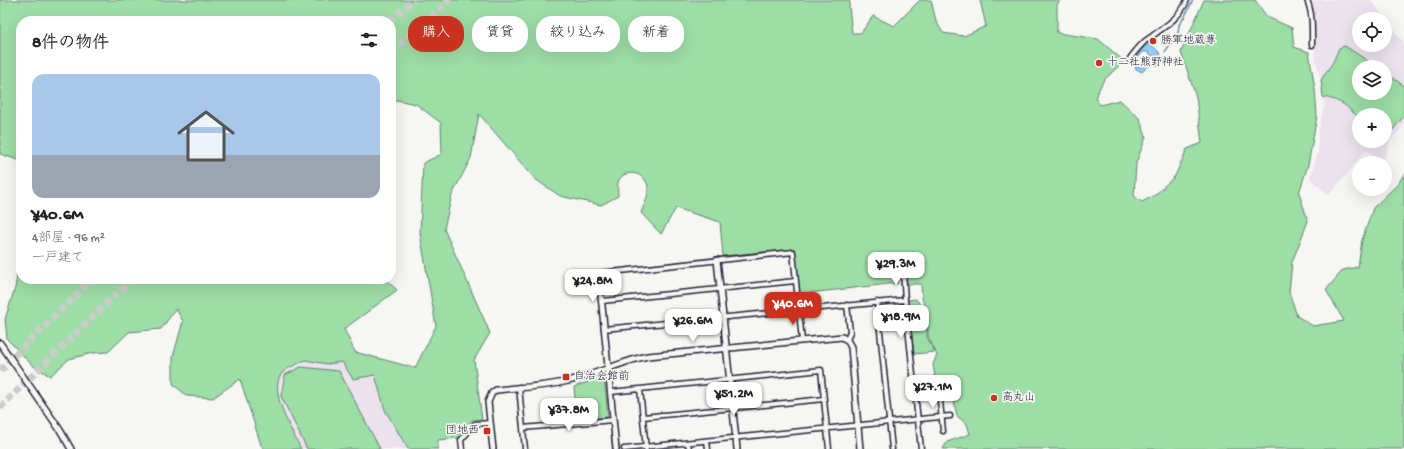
<!DOCTYPE html>
<html lang="ja">
<head>
<meta charset="utf-8">
<style>
	body { margin:0; font-family:"Gochi Hand","Klee One",sans-serif; background:#f2f2f2; color:#222; height:100vh; display:flex; flex-direction:column; font-size:15px; white-space:nowrap }
	* { box-sizing:border-box; margin:0 }
	p { font-size:13px; color:#767676 }
	.icon { flex:none; width:22px; height:22px; fill:none; stroke:currentColor; stroke-width:2; stroke-linecap:round; stroke-linejoin:round }
	.map { position:relative; flex:1; overflow:hidden }
	.panel { position:absolute; left:16px; top:16px; width:380px; height:268px; display:flex; flex-direction:column; background:#fff; border-radius:16px; box-shadow:0 4px 16px #0002 }
	.panel>* { flex:none }
	.banner { position:absolute; left:408px; top:16px; width:380px; height:36px; display:flex; gap:8px }
	.buttons { position:absolute; left:1352px; top:12px; display:grid; gap:8px }
	.buttons a { display:grid; place-items:center; width:40px; height:40px; border-radius:50%; background:#fff; box-shadow:0 4px 16px #0002; font-size:20px }
	.price { position:absolute; translate:-50% -34px; padding:0 9px; border-radius:8px; background:#fff; color:#222; font-size:13px; line-height:26px; filter:drop-shadow(0 1px 2px #0008) }
	.price::after { content:''; position:absolute; left:50%; top:24px; width:12px; height:9px; margin-left:-6px; background:inherit; clip-path:polygon(0 0,100% 0,50% 100%) }
	.price.on { background:#c8321e; color:#fff }
	ul { padding:0; list-style:none }
	li { display:grid; align-content:center; gap:8px; height:212px; padding:0 16px }
	li span { display:grid; place-items:center; height:124px; border-radius:12px; color:#555 }
	li>.icon { margin-inline-start:auto }
	span .icon { width:72px; height:72px; fill:#fffc; stroke-width:1 }
	li b { font-size:17px }
	h2 { display:flex; justify-content:space-between; align-items:center; height:48px; padding:0 16px; font-size:17px }
	.tag { padding:0 14px; border-radius:16px; background:#fff; box-shadow:0 4px 16px #0002; font-size:14px; line-height:36px }
	.tag.on { background:#c8321e; color:#fff }
	.map>svg:first-child { display:block }
	.built { fill:#ebe2ee; fill-rule:evenodd }
	.green { fill:#9ddda6; stroke:#608070 }
	.water { fill:#91cdf1; stroke:#6589a8; fill-rule:evenodd }
	.lines { fill:none; stroke-linecap:round; stroke-linejoin:round }
	.stream { stroke:#6589a8; stroke-width:1.5 }
	.motorway-tunnel { stroke:#cccccd; stroke-width:7; stroke-dasharray:7 3.5; stroke-linecap:butt }
	.minor-casing { stroke:#22223b; stroke-width:7 }
	.tertiary-casing { stroke:#22223b; stroke-width:8 }
	.minor { stroke:#f6f6f2; stroke-width:4 }
	.tertiary { stroke:#f6f6f2; stroke-width:5 }
	.poi-dot { fill:#c8321e; stroke:#f6f6f2; stroke-width:1.5 }
	.labels { text-anchor:middle; dominant-baseline:central; stroke-width:3.5; stroke-linejoin:round; paint-order:stroke }
	.poi-label { font-size:11px; fill:#22223b; stroke:#f6f6f2; text-anchor:start }
</style>
</head>
<body>
<div class="map">
<svg width="1404" height="449" viewBox="0 0 1404 449">
	<rect width="100%" height="100%" fill="#f6f6f2"/>
	<filter id="ink" filterUnits="userSpaceOnUse"><feTurbulence type="fractalNoise" baseFrequency=".025" numOctaves="2"/><feDisplacementMap in="SourceGraphic" scale="8" xChannelSelector="R" yChannelSelector="G"/><feConvolveMatrix kernelMatrix="1 2 1 2 8 2 1 2 1" color-interpolation-filters="sRGB"/></filter>
	<g filter="url(#ink)">
		<!-- built -->
		<path class="built" d="M 1313,0 L 1371,0 L 1404,43 L 1404,125 L 1391,140 L 1383,161 L 1366,150 L 1329,196 L 1310,178 L 1318,153 L 1318,134 L 1324,105 L 1321,80 L 1315,57 ZM 1359,19 L 1385,19 L 1385,45 L 1359,45 ZM 1359,67 L 1385,67 L 1385,93 L 1359,93 ZM 1359,115 L 1385,115 L 1385,141 L 1359,141 Z
			M 305,360 L 327,364 L 342,362 L 353,379 L 375,375 L 385,410 L 408,449 L 301,449 L 287,421 L 278,394 L 278,379 L 283,372 Z"/>
		<!-- green -->
		<path class="green" d="M 0,0 L 850,0 L 849,7 L 852,33 L 861,33 L 873,16 L 894,26 L 920,0 L 931,0 L 936,21 L 943,33 L 964,36 L 986,26 L 980,0 L 1060,0 L 1057,5 L 1057,33 L 1098,39 L 1124,61 L 1103,81 L 1095,98 L 1100,105 L 1120,100 L 1140,119 L 1146,137 L 1136,163 L 1134,196 L 1142,202 L 1155,195 L 1175,176 L 1187,149 L 1202,143 L 1196,97 L 1181,52 L 1204,0 L 1255,0 L 1267,17 L 1292,28 L 1294,47 L 1309,52 L 1315,89 L 1317,116 L 1308,165 L 1299,193 L 1308,221 L 1292,262 L 1289,292 L 1297,316 L 1313,326 L 1344,321 L 1326,290 L 1343,270 L 1358,267 L 1362,240 L 1373,208 L 1398,184 L 1404,174 L 1404,449 L 943,449 L 947,442 L 970,434 L 967,424 L 957,416 L 951,388 L 943,388 L 936,384 L 933,364 L 937,355 L 928,336 L 928,317 L 922,298 L 921,284 L 907,284 L 906,271 L 897,269 L 898,283 L 800,294 L 795,249 L 723,256 L 720,222 L 676,208 L 661,234 L 641,213 C 644,204 651,193 647,183 C 642,171 621,169 618,183 C 617,187 618,192 618,196 L 601,205 L 560,196 L 535,179 L 479,114 L 471,158 L 452,195 L 444,229 L 490,333 L 474,360 L 482,419 L 472,420 L 459,438 L 438,440 L 438,449 L 408,449 L 385,410 L 375,375 L 353,379 L 342,362 L 327,364 L 305,360 C 298,364 289,367 283,372 C 266,388 293,433 301,449 L 265,449 L 261,445 L 240,379 L 213,398 L 187,396 L 173,384 L 173,357 L 183,321 L 176,309 L 161,329 L 129,332 L 108,352 L 92,353 L 69,359 L 50,376 L 32,365 L 7,339 L 5,319 L 15,288 L 21,250 L 21,279 L 385,279 L 397,290 L 344,329 L 355,352 L 415,368 L 436,326 L 420,233 L 423,163 L 442,154 L 441,123 L 416,104 L 391,99 L 391,21 L 21,21 L 21,161 L 0,154 Z
			M 1345,46 L 1377,67 L 1359,67 L 1359,93 L 1385,93 L 1385,72 L 1404,86 L 1404,116 L 1387,137 L 1385,135 L 1385,115 L 1359,115 L 1359,118 C 1354,114 1351,110 1347,107 C 1340,101 1332,99 1323,97 L 1321,80 L 1333,62 L 1339,48 Z
			M 916,299 L 925,312 L 927,317 L 927,337 L 935,352 L 914,354 L 908,300 Z
			M 301,367 L 339,371 L 380,449 L 307,449 L 281,396 L 285,375 Z
			M 604,376 L 608,417 L 577,420 L 574,387 Z"/>
		<!-- water -->
		<path class="water" d="M 1149,43 L 1158,51 L 1162,57 L 1157,66 L 1156,57 L 1153,56 L 1150,65 L 1142,72 L 1136,69 L 1133,61 L 1142,49 ZM 1143,52 L 1148,52 L 1151,55 C 1149,61 1146,64 1141,67 L 1137,66 L 1136,64 L 1137,59 Z"/>
		<g class="lines">
			<!-- stream -->
			<path class="stream" d="M 1165,52 L 1178,33 L 1179,25 L 1185,16 L 1193,0"/>
			<!-- motorway-tunnel -->
			<path class="motorway-tunnel" d="M 389,21 L 414,0
				M 391,52 L 450,0
				M 0,371 L 29,341 L 93,279
				M 0,408 L 46,362 L 132,279"/>
			<!-- minor casing -->
			<g class="minor-casing">
				<path id="minor" d="M 1307,0 C 1313,14 1312,30 1312,45
					M 1129,60 C 1133,54 1140,46 1145,41 C 1160,30 1181,18 1187,0
					M 903,271 L 905,300
					M 599,275 L 602,273 L 793,252 L 802,341
					M 602,301 L 795,281
					M 877,302 L 892,449
					M 847,305 L 850,332 L 847,340
					M 604,329 L 905,300 L 921,449
					M 519,387 L 525,449
					M 640,389 L 646,449
					M 914,390 L 935,388 L 939,391 L 943,431
					M 611,392 L 821,370 L 829,449
					M 643,417 L 824,399
					M 523,428 L 613,420
					M 707,441 L 708,449
					M 688,443 L 689,449
					M 462,449 L 461,440 L 475,424 L 490,423
					M 624,449 L 950,416"/>
			</g>
			<!-- tertiary casing -->
			<g class="tertiary-casing">
				<path id="tertiary" d="M 717,260 L 737,449
					M 599,275 L 616,449
					M 0,343 L 60,430 L 71,449
					M 493,449 L 488,402 L 492,393 L 496,390 C 521,387 548,387 572,380 C 598,374 622,361 648,356 L 842,337 L 847,340 L 851,347 L 860,449"/>
			</g>
			<!-- minor -->
			<use href="#minor" class="minor"/>
			<!-- tertiary -->
			<use href="#tertiary" class="tertiary"/>
		</g>
	</g>
	<!-- markers -->
	<g class="poi-dot">
		<circle cx="1153" cy="41" r="4"/>
		<circle cx="1099" cy="63" r="4"/>
		<rect x="562" y="373" width="8" height="8" rx="2"/>
		<circle cx="994" cy="398" r="4"/>
		<rect x="483" y="427" width="8" height="8" rx="2"/>
	</g>
	<g class="labels">
		<!-- poi labels -->
		<g class="poi-label">
			<text x="1161" y="41">勝軍地蔵尊</text>
			<text x="1107" y="63">十二社熊野神社</text>
			<text x="574" y="377">自治会館前</text>
			<text x="1002" y="398">高丸山</text>
			<text x="479" y="431" text-anchor="end">団地西</text>
		</g>
	</g>
</svg>
<div class="buttons">
<a><svg class="icon" aria-label="locate" viewBox="0 0 24 24"><circle cx="12" cy="12" r="6"/><path d="M12 2v4M12 18v4M2 12h4M18 12h4"/></svg></a>
<a><svg class="icon" aria-label="layers" viewBox="0 0 24 24"><path d="M12 4l9 5-9 5-9-5zM3 14l9 5 9-5"/></svg></a>
<a>+</a>
<a>−</a>
</div>
<b class="price" style="left:896px;top:286px">¥29.3M</b>
<b class="price" style="left:593px;top:303px">¥24.8M</b>
<b class="price on" style="left:793px;top:326px">¥40.6M</b>
<b class="price" style="left:901px;top:339px">¥18.9M</b>
<b class="price" style="left:693px;top:343px">¥26.6M</b>
<b class="price" style="left:933px;top:409px">¥27.1M</b>
<b class="price" style="left:734px;top:416px">¥51.2M</b>
<b class="price" style="left:569px;top:432px">¥37.8M</b>
<div class="banner">
<a class="tag on">購入</a>
<a class="tag">賃貸</a>
<a class="tag">絞り込み</a>
<a class="tag">新着</a>
</div>
<section class="panel">
<h2>8件の物件<svg class="icon" aria-label="filters" viewBox="0 0 24 24"><path d="M4 7h16M4 17h16"/><circle cx="9" cy="7" r="2"/><circle cx="15" cy="17" r="2"/></svg></h2>
<ul>
<li><span style="background:linear-gradient(#a9c7e8 65%,#9aa5b1 0)"><svg class="icon" aria-label="home" viewBox="0 0 24 24"><path d="M3 11l9-7 9 7M6 9v11h12V9"/></svg></span><div><b>¥40.6M</b><p>4部屋 · 96 m²</p><p>一戸建て</p></div></li>
</ul>
</section>
</div>
</body>
</html>
